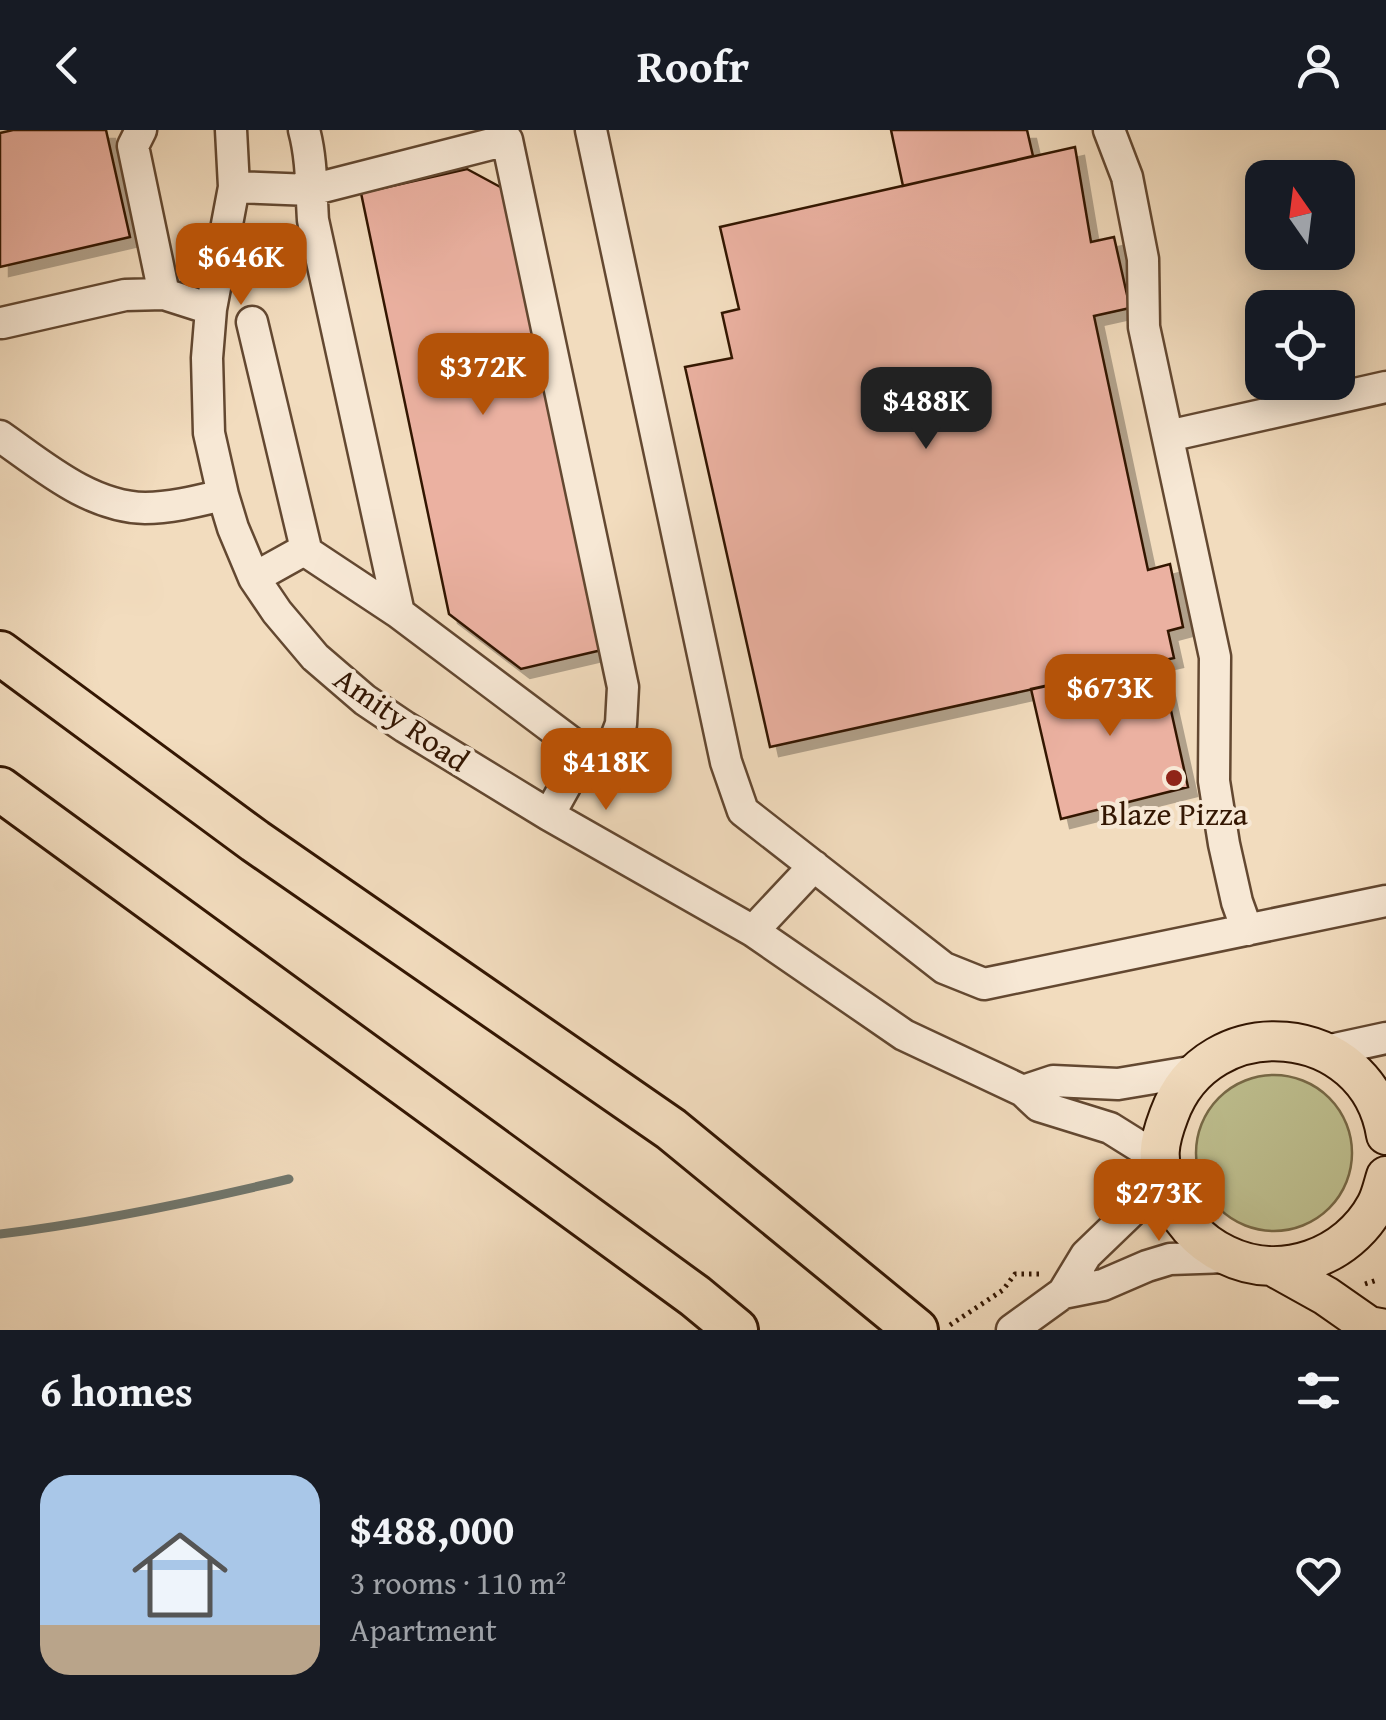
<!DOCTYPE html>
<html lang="en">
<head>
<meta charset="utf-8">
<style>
	body { margin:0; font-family:"Gentium Book Plus",serif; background:#242831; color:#f1f3f6; height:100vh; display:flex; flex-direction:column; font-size:38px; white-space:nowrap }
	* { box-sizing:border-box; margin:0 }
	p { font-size:32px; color:#9ea1a6 }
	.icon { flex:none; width:55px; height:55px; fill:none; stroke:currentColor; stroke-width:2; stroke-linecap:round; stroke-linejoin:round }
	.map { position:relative; height:1200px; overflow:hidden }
	.panel { display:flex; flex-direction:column; background:#171b24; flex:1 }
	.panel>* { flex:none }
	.needle { width:65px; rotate:346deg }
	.buttons { position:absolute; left:1245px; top:30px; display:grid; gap:20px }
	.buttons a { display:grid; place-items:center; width:110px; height:110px; border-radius:20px; background:#171b24; box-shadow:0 5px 25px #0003; font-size:50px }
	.price { position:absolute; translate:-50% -85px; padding:0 22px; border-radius:20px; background:#b45309; color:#fff; font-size:32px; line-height:65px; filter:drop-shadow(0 2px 5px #0008) }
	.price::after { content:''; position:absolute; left:50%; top:60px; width:30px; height:22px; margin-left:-15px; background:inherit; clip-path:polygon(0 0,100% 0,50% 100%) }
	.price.selected { background:#222; color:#fff }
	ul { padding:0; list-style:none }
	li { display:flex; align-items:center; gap:30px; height:250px; padding:0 40px }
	li span { display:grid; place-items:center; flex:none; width:280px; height:200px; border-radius:30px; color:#555 }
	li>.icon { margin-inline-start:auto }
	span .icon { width:120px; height:120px; fill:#fffc; stroke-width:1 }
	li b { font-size:42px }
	h2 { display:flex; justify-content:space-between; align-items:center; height:120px; padding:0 40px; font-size:42px }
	header { display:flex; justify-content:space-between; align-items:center; height:130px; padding:0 40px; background:#171b24; font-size:45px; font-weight:700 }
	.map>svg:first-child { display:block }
	.green { fill:#bebf8f; stroke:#786a48; stroke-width:2.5 }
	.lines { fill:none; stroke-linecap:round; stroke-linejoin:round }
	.stream { stroke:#72786e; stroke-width:9 }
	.building { fill:#ebb1a1; stroke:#331602; stroke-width:2.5; filter:url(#shadow) }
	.minor-casing { stroke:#634831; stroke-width:35 }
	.major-casing { stroke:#331602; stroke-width:42 }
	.highway-casing { stroke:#331602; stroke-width:48 }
	.path { stroke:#331602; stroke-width:5; stroke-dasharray:2.5 5; stroke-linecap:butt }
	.minor { stroke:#f7e8d5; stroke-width:30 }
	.major { stroke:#f2dcbe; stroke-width:38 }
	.highway { stroke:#f2dcbe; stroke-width:42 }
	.poi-dot { fill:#8f2418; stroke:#f7e8d5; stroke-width:4 }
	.labels { text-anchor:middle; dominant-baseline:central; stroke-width:8; stroke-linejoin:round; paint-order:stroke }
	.street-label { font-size:32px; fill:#331602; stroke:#f7e8d5 }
	.poi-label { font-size:32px; fill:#331602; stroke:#f7e8d5 }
</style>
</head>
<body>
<header><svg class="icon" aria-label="back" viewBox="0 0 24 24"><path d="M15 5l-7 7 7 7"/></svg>Roofr<svg class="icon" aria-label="person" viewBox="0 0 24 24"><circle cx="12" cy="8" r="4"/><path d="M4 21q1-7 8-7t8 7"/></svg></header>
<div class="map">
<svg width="1386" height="1200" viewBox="0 0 1386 1200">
	<defs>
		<filter id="shadow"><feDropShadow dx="9" dy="9" stdDeviation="0" flood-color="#0004"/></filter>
	</defs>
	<rect width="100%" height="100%" fill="#f2dcbe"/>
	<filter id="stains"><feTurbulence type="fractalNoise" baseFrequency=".002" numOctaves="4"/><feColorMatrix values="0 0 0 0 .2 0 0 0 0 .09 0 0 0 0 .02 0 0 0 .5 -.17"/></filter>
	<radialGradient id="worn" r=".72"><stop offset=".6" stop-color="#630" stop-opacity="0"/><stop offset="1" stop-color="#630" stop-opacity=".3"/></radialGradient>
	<!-- green -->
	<path class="green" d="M1196 1023a78 78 0 1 1 156 0a78 78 0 1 1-156 0Z"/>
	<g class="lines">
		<!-- stream -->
		<path class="stream" d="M 0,1104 C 98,1092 193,1072 289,1049"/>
	</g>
	<!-- building -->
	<path class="building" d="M 13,0 L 106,0 L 130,107 L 0,137 L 0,3 Z
		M 891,0 L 1027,0 L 1033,26 L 903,56 Z
		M 1075,17 L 1091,112 L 1114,107 L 1130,178 L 1094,186 L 1148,440 L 1170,434 L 1183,497 L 1168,501 L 1174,528 L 770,617 L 685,237 L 732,228 L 722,183 L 739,179 L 720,97 Z
		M 467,39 L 504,59 L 606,519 L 521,539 L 449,484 L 361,63 Z
		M 1160,531 L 1188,657 L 1061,689 L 1031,559 Z"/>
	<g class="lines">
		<!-- minor casing -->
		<g class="minor-casing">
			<path id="minor" d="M 141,0 L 133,16 L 164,164
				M 231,0 L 234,57 L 211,179 L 207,228 L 209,303 L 223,365 L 233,398 L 254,448 L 277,482 L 315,527 L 365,570 L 405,597 L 549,685 L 753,801 L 904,905 L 1023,961 L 1039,976 L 1110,998 L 1158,1028
				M 591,0 L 726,632 L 743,681 L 944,838 L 984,854 L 1386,771
				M 1109,0 L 1127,47 L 1143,129 L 1144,197 L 1215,527 L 1214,651 L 1224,714 L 1237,772 L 1247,800
				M 234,57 L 311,60 L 507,10 L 623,557 L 621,594 L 613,615 L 584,622 L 399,483 L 313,90 C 311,60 312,29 304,0
				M 252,192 L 306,419 L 254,448
				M 2,193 L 125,165 L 164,164 L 211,179
				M 0,306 C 43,336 90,377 145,378 C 171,378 198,371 223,365
				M 1168,306 L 1386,257
				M 304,420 L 399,483
				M 549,685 L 584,622
				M 753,801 L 814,736
				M 1326,921 L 1386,908
				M 1023,961 L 1053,951 L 1118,954 L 1196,941
				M 1063,1163 L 1103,1155 L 1147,1136 L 1170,1129 L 1228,1127
				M 1012,1200 L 1063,1163 L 1086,1125 L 1140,1073 L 1152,1058 L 1161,1042"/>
		</g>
		<!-- major casing -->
		<g class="major-casing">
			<path id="major" d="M 1386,1005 C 1368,891 1208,877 1169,985 C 1158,1014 1156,1029 1167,1059 C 1178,1088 1198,1112 1226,1125 C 1281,1152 1348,1127 1376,1075 C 1381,1066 1383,1055 1386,1046
				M 1274,1137 L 1326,1166 L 1369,1196 L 1386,1199"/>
		</g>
		<!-- highway casing -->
		<g class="highway-casing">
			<path id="highway" d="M 0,523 L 255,711 L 671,999 L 916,1200
				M 0,659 L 695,1166 L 736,1200"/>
		</g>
		<!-- path -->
		<path class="path" d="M 1365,1154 L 1377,1150
			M 950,1195 L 1003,1160 L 1015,1144 L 1040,1144"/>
		<!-- minor -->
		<use href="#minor" class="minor"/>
		<!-- major -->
		<use href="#major" class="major"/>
		<!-- highway -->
		<use href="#highway" class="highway"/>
	</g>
	<!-- markers -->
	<circle class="poi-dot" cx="1174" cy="648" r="10"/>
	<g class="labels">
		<!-- street labels -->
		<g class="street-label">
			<text transform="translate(402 589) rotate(35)">Amity Road</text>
		</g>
		<!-- poi labels -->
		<g class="poi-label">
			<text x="1174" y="683">Blaze Pizza</text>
		</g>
	</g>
	<rect width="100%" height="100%" filter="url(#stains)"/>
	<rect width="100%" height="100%" fill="url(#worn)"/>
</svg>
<div class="buttons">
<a><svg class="needle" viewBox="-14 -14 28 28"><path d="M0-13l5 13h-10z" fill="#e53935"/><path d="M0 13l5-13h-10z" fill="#9ea1a6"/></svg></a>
<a><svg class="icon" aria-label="locate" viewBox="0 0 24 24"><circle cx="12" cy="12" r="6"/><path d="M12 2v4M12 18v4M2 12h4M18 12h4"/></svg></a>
</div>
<b class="price" style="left:241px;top:178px">$646K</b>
<b class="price" style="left:483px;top:288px">$372K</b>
<b class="price selected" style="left:926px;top:322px">$488K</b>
<b class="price" style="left:1110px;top:609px">$673K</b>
<b class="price" style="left:606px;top:683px">$418K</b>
<b class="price" style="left:1159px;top:1114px">$273K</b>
</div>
<section class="panel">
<h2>6 homes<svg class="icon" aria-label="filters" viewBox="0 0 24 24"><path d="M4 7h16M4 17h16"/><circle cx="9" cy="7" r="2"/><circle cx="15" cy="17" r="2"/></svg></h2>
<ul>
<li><span style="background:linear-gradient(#a9c7e8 75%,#b9a48a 0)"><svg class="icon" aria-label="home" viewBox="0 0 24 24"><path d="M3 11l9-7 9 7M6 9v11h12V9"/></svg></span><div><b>$488,000</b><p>3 rooms · 110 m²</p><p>Apartment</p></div><svg class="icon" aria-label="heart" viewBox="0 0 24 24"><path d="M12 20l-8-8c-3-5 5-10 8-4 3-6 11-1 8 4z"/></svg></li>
</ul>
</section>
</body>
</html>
